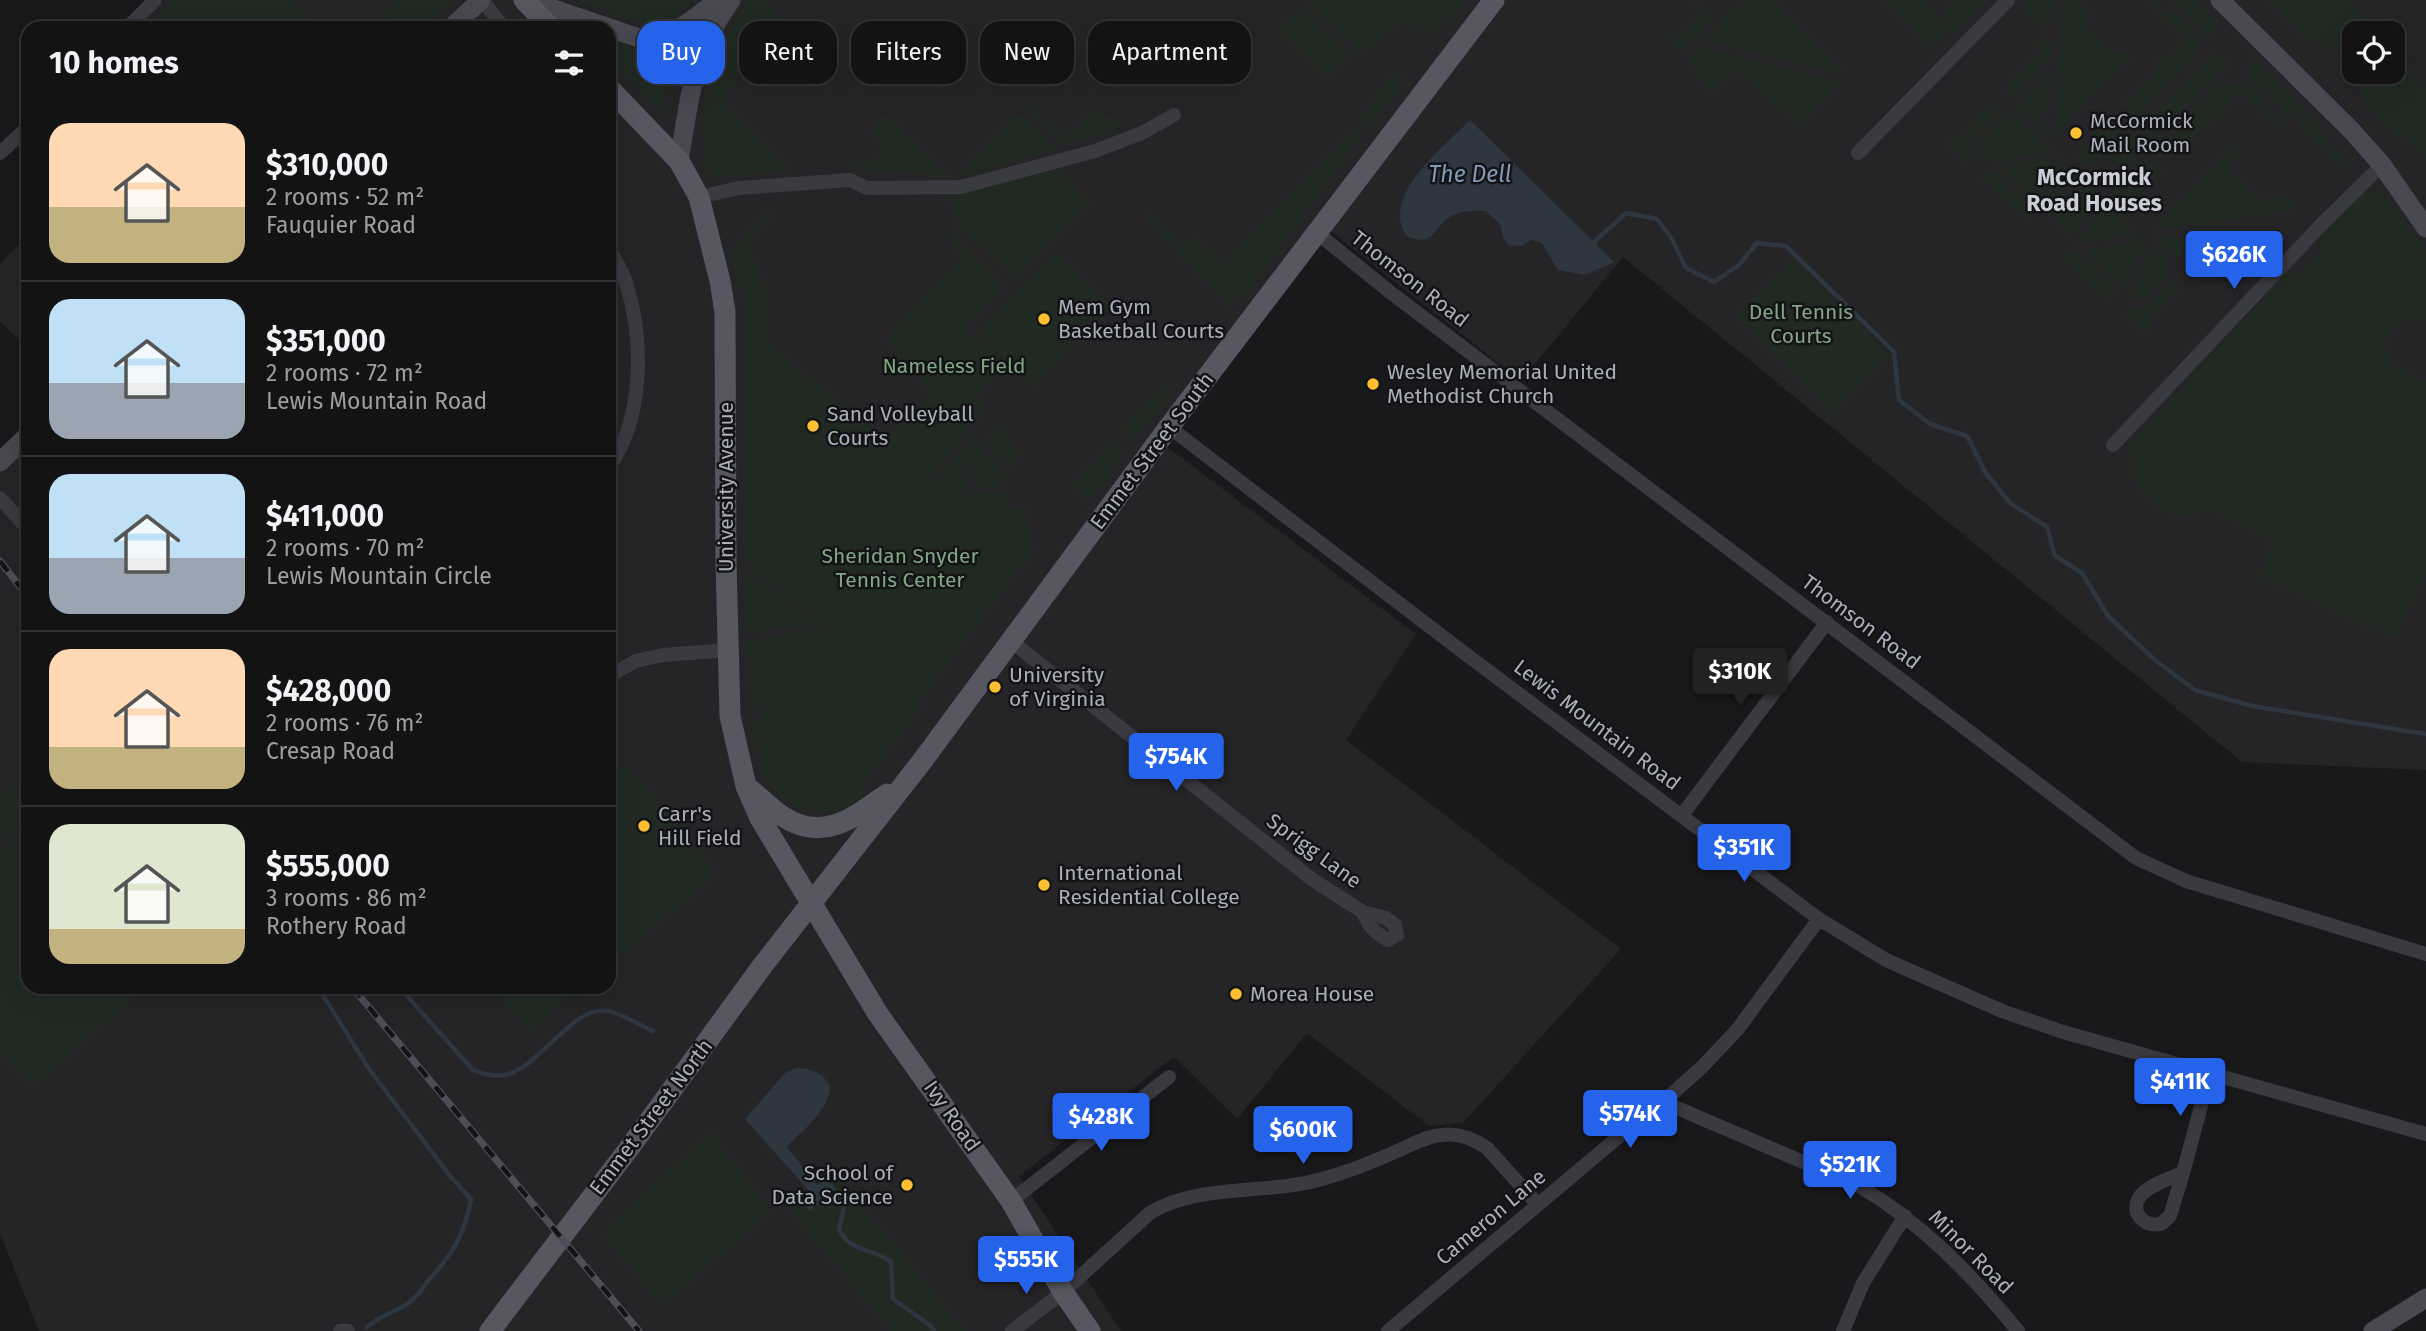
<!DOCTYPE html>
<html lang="en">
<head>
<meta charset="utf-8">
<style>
	body { margin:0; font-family:"Fira Sans",sans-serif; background:#202022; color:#f1f3f6; height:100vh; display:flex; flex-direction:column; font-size:26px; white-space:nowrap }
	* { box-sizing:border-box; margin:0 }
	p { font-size:23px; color:#9d9ea0 }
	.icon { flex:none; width:38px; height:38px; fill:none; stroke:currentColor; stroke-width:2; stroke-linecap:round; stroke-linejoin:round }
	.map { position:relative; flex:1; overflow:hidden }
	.details { position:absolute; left:21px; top:21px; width:595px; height:973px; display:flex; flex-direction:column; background:#131314; border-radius:21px; box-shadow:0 7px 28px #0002,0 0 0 2px #323234 }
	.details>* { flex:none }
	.banner { position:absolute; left:637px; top:21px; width:665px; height:63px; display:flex; gap:14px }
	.buttons { position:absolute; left:2342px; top:21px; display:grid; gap:14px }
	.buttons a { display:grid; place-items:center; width:63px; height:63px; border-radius:14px; background:#131314; box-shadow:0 7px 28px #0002,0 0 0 2px #323234; font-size:35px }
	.price { position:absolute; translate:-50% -60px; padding:0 16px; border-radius:7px; background:#2563eb; color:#fff; font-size:23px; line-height:46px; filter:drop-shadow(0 2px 4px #0008) }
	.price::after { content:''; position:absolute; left:50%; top:42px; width:21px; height:16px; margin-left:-10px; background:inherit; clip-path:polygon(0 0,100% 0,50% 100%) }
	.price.on { background:#222; color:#fff }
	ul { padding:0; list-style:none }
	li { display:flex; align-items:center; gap:21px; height:175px; padding:0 28px }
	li+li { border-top:2px solid #323234 }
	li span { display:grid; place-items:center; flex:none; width:196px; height:140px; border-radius:21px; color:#555 }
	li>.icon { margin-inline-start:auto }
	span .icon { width:84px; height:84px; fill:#fffc; stroke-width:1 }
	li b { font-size:30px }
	h2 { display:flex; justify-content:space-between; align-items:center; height:84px; padding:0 28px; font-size:30px }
	.pill { padding:0 24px; border-radius:21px; background:#131314; box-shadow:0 7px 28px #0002,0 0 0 2px #323234; font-size:24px; line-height:63px }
	.pill.on { background:#2563eb; color:#fff }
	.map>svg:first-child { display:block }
	.built { fill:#252528; fill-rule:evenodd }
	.green { fill:#202a22 }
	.water { fill:#2e3740 }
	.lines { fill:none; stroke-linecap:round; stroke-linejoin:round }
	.stream { stroke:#2e3740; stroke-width:4.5 }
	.street { stroke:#3a3a41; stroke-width:14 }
	.secondary { stroke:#484951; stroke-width:19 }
	.primary { stroke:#565760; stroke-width:21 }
	.rail-casing { stroke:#4d4e56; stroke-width:7 }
	.rail { stroke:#141416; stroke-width:4.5; stroke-dasharray:13; stroke-linecap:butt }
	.poi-dot { fill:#fbbf31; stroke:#141416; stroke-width:2.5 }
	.labels { text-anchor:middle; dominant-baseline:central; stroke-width:5; stroke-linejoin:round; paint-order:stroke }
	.poi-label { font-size:21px; fill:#abafbb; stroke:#141416; text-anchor:start }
	.street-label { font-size:21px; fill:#abafbb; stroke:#141416 }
	.park-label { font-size:21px; fill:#81a785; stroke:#141416 }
	.water-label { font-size:23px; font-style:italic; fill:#819cb8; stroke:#141416 }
	.neighbourhood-label { font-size:23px; font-weight:bold; fill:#ccced7; stroke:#141416 }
</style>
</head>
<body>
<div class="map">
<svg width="2426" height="1331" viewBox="0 0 2426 1331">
	<rect width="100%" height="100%" fill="#19191b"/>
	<!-- built -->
	<path class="built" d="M 164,0 L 2426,0 L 2426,770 L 2242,762 L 1623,257 L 1521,381 L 1322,224 L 1159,441 L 1416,634 L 1346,740 L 1621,949 L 1463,1123 L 1429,1126 L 1307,1033 L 1237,1119 L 1174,1057 L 1019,1176 L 1121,1331 L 39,1331 L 0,1233 L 0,461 L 28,434 L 28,987 L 609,987 L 609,28 L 136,28 ZM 2354,33 L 2392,33 L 2392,72 L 2354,72 Z
		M 28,234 L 28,350 L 0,321 L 0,264 Z"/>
	<!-- green -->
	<path class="green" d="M 173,0 L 289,0 L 320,28 L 146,28 Z
		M 399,0 L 455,0 L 426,28 L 397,28 L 383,14 Z
		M 579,0 L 696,0 C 651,40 628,18 579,0 Z
		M 748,0 L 762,0 L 783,20 L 737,67 L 740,71 L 732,78 L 736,82 L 728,91 L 733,96 L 726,103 L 791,169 L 785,172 L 712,177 C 702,168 705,154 705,142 C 704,86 717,46 748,0 Z
		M 1313,0 L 1468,0 L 1448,24 L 1440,22 L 1433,33 C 1413,24 1400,16 1381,35 C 1376,41 1372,47 1365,50 L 1356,49 L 1308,4 Z
		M 1757,0 L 1773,0 L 1844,71 L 1834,73 L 1704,41 L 1739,4 Z
		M 1881,0 L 1921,0 L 1946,23 L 1949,19 L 1943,13 L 1955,0 L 1985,0 L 1957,31 L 1943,33 L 1931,46 Z
		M 2023,0 L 2056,0 L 2054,15 L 2043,27 L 2019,4 Z
		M 2063,0 L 2077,0 L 2093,14 L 2083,26 L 2110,53 L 2125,52 L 2130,57 L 2087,98 L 2088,100 L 2054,136 L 2054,124 L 2059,116 L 2054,109 Z
		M 2152,0 L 2162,0 L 2158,6 L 2167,14 L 2172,10 C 2178,16 2188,22 2193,30 C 2203,43 2193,63 2183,72 L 2181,69 L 2174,76 L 2176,79 L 2168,87 L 2166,85 L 2158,92 L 2160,95 L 2152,104 L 2149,102 L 2143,109 L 2145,112 L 2138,119 L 2123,105 L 2158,69 L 2155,65 L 2162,58 L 2165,60 L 2185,39 L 2148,4 Z
		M 2172,0 L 2192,0 L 2218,24 L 2208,35 Z
		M 2268,0 L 2350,0 L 2369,18 L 2337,50 L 2305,37 Z
		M 1693,1 L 1713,19 L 1683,52 L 1663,32 L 1664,31 L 1674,40 L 1701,12 L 1691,3 Z
		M 1301,10 L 1351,54 L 1328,79 L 1279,31 Z
		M 2043,36 L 2052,46 L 2052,57 L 2014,97 L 2005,89 L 2040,52 L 2034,45 Z
		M 609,38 L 643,50 L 682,52 L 683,67 L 679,82 L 669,89 L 664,112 L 609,60 Z
		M 1700,46 L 1841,83 L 1799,126 L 1738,69 L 1712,95 L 1705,87 L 1689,57 Z
		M 2213,52 L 2227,62 L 2226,67 L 2152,141 L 2139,127 Z
		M 2354,54 L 2354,72 L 2392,72 L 2392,54 L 2426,86 L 2426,159 L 2417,144 C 2398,141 2360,100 2353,82 C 2350,73 2350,63 2354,54 Z
		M 2255,60 L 2305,109 L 2293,120 L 2244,72 Z
		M 2049,73 L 2051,75 L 2048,108 L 2041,117 L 2041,122 L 2049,128 L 2048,137 L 2016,105 Z
		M 1393,74 L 1398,75 L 1405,82 L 1370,126 L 1360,117 Z
		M 2231,82 C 2249,82 2257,92 2269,104 L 2265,108 L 2273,116 L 2278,112 L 2285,119 L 2277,127 L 2240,92 L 2221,112 L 2223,114 L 2215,122 L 2212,119 L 2177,155 L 2162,141 L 2169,133 L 2173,136 L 2179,129 L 2177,126 L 2195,112 L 2194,109 L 2201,101 L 2204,103 L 2210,96 L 2208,93 L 2215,87 Z
		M 1027,101 L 1066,138 L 1093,111 L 1115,119 L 1119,123 L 1112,131 L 1068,144 L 1063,143 L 1023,106 Z
		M 1992,103 L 2001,111 L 1972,140 L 1970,146 L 1974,154 L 1966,163 L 1946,144 L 1954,137 L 1957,140 Z
		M 2010,110 L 2053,149 L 1993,163 L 1976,147 L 1976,144 Z
		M 1016,112 L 1057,149 L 962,177 L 960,175 L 962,171 Z
		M 2308,113 L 2348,166 L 2342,166 L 2298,123 Z
		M 885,115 L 950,176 L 947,179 L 922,174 L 853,169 L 852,164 L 873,160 L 886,145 L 870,130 Z
		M 2109,119 L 2123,133 L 2115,141 L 2113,139 L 2107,146 L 2109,148 L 2095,163 L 2088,164 L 2077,153 Z
		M 1355,128 L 1360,132 L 1360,138 L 1245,296 L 1241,294 L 1230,306 L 1146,218 L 1150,214 L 1184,247 L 1195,236 L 1224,263 Z
		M 2134,133 L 2148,148 L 2124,172 L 2110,158 Z
		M 2233,146 L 2240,153 L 2227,167 L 2265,205 L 2278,192 L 2299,210 L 2155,230 L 2156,226 Z
		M 2054,154 L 2040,208 L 2000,168 Z
		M 2148,158 L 2162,171 L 2129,204 L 2116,191 L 2132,173 L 2135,174 L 2141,168 L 2140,166 Z
		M 2059,159 L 2063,159 L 2078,176 L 2048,203 Z
		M 1059,170 L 1091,204 L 1016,278 L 958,224 L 948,194 Z
		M 1988,170 L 1993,170 L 2032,209 L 2033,215 L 2029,220 L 1982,178 Z
		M 2083,182 L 2088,183 L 2102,198 L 2071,236 L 2047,212 Z
		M 2376,190 C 2390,196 2422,239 2426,254 C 2426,266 2426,306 2426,320 L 2418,317 L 2399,321 C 2396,327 2389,334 2387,341 C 2381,365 2409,373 2426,381 L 2426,573 L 2395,638 L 2259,576 L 2274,542 L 2207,507 L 2188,518 C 2164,513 2148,504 2136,482 C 2135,480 2132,475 2132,472 C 2132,461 2134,457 2127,447 L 2289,270 L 2299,277 L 2324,250 L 2316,242 L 2361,195 Z
		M 2106,205 L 2111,206 L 2138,235 L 2079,243 L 2079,239 Z
		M 764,214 L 773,214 L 749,243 L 769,297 L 766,343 L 887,439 L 932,395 L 885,339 L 961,262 L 949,229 L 1005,286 L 964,328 L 1006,364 L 975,397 L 985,407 L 934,475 L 963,496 L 1003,491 L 1008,501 L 1005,505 L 1012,509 L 1014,507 L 1025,509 L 1033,551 L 921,699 L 923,706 L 861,786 L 868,792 C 861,797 854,805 846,808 C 814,821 777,803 762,772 C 756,758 756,738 753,723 L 761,712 L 758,709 L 824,624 L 750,568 L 752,566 L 746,562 L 746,309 L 731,254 L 744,235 Z
		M 2235,227 L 2238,229 L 2196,272 L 2189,265 L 2191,259 L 2219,231 Z
		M 2204,232 L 2180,257 C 2169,258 2160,247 2154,240 Z
		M 2142,241 L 2145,243 L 2126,291 L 2082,250 Z
		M 2151,245 L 2168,260 L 2168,274 L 2146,299 L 2135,299 L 2131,294 Z
		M 2070,250 L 2077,251 L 2117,290 L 2109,301 L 2064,258 Z
		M 1057,254 L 1111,304 L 1032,386 L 977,335 Z
		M 1794,258 L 1891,356 L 1832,414 L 1735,316 Z
		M 2172,280 L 2182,287 L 2148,323 L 2150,326 L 2143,334 L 2124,315 L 2133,306 L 2141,308 L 2148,306 Z
		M 1167,384 L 1174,391 L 1133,440 L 1122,430 Z
		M 1002,424 L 1008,431 L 1004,436 L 1022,454 L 1011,468 L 984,442 Z
		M 970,437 L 1006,472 L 1001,485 L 976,488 L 971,460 L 966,462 L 971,489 L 959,491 L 940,477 Z
		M 1112,442 L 1125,455 L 1090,500 L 1073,483 Z
		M 747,570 L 818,623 L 748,633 Z
		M 819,628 L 753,711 L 747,641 Z
		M 627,765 L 718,873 L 609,964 L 609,780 Z
		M 26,776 L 28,779 L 28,817 L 0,840 L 0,795 Z
		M 28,823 L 28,987 L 147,987 L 32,1087 L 0,1055 L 0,849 Z
		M 493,987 L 582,987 L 530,1031 Z
		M 710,1131 L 772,1212 L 661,1305 L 603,1235 Z
		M 834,1172 L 966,1331 L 891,1331 L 789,1209 L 800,1200 L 810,1210 L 835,1190 L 827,1178 Z"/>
	<!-- water -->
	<path class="water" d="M 1470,120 L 1594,242 L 1614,262 L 1585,275 L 1558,270 L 1542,243 L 1531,240 L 1522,246 L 1509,245 L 1503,238 L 1500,224 L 1486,211 C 1474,210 1458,211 1448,218 C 1430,231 1436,247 1406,236 C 1403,229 1399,222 1400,215 C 1402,178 1446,145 1470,120 Z
		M 797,1068 C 813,1069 821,1072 830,1085 C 829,1112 804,1128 787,1147 L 817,1185 L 827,1178 L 836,1189 L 810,1211 L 800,1200 L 810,1192 L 745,1119 L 786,1072 Z"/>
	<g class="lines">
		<!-- stream -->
		<path class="stream" d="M 1594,242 L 1626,213 L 1657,219 L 1672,239 L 1686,268 L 1714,282 L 1739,265 L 1757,243 L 1786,246 L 1894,352 L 1899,400 L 1930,424 L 1967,436 L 1985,472 L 2010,503 L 2047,527 L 2055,556 L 2082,573 L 2108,616 L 2155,660 L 2195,690 L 2252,706 L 2426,734
			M 318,987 L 369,1069 L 450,1176 L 471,1199 C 465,1234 452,1255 428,1281 C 423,1288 417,1297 410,1302 C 397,1312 380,1315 367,1327
			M 399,987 L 473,1070 C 483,1074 494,1077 505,1075 C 540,1068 573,1004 608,1011 C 623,1014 639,1025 653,1031
			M 828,1192 L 845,1202 L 839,1230 C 852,1254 873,1247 891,1262 L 893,1299 L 931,1326 L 934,1331"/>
		<!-- street -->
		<path class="street" d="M 482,0 L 504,28
			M 127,28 L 155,0
			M 0,153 L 28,127
			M 1858,153 L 2008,0
			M 699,197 L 739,188 L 850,180 L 867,188 L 961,187 L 1095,151 L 1142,133 L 1174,115
			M 1317,233 L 1390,292 L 2136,858 L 2186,881 L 2426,954
			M 609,249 C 615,260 623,271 626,283 C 644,339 644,418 609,467
			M 1169,427 L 1459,649 L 1819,919 L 1886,960 L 2002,1011 L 2063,1032 L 2426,1134
			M 2113,445 L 2320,226 L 2382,165
			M 0,498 L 28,529
			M 1011,641 L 1313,880 L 1363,912
			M 609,676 L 636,661 L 663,655 L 728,650
			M 1682,815 L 1827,622
			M 1363,912 L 1386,918 L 1395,925 L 1397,935 L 1388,940 C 1375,933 1368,926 1363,912 Z
			M 1663,1102 L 1859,1186 C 1921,1222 1973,1276 2018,1331
			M 2183,1173 L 2170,1216 L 2161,1224 C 2142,1228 2127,1209 2143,1193 C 2152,1184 2171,1178 2183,1173 Z
			M 2183,1173 L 2210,1073
			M 1011,1201 L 1169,1077
			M 340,1331 L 348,1331
			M 1012,1331 L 1063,1292 L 1151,1212 C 1203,1183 1266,1195 1322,1179 C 1348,1172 1373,1162 1397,1151 C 1412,1145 1426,1136 1442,1135 C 1459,1133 1474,1139 1487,1148 L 1538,1205
			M 1388,1331 L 1616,1139 L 1663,1102 L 1702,1067 L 1737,1030 L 1819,919
			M 1843,1331 L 1863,1283 L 1905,1216"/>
		<!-- secondary -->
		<path class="secondary" d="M 527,0 L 639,38 C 671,41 694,18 718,0
			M 2220,0 L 2352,131 L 2382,165 L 2426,228
			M 451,28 L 481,0
			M 679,161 C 685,125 690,88 701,53 C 708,34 720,17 731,0
			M 0,462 L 28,435
			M 2373,1331 L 2426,1298"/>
		<!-- primary -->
		<path class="primary" d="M 524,0 L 551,28
			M 609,88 L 679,161 L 699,197 L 720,281 L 725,312 L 726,562 L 730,716 L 746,786 L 760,818 L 878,1014 L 1011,1201 L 1063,1292 L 1090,1331
			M 748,788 C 760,797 770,808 782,816 C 823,843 853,818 887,794
			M 490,1331 L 630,1147 L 763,965 L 923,760 L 1169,427 L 1494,0"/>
		<!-- rail casing -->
		<g class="rail-casing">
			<path id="rail" d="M 0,561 L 28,597
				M 352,987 L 639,1331"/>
		</g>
		<!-- rail -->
		<use href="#rail" class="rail"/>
	</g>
	<!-- markers -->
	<g class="poi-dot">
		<circle cx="2076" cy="133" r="7"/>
		<circle cx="1044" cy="319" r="7"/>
		<circle cx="1373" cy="384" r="7"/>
		<circle cx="813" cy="426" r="7"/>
		<circle cx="995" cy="687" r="7"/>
		<circle cx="644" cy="826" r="7"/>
		<circle cx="1044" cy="885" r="7"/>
		<circle cx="1236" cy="994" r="7"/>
		<circle cx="907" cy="1185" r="7"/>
	</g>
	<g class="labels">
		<!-- poi labels -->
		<g class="poi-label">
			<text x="2090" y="121">McCormick<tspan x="2090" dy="24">Mail Room</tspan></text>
			<text x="1058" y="307">Mem Gym<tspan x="1058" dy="24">Basketball Courts</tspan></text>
			<text x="1387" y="372">Wesley Memorial United<tspan x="1387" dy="24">Methodist Church</tspan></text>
			<text x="827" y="414">Sand Volleyball<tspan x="827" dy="24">Courts</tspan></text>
			<text x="1009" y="675">University<tspan x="1009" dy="24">of Virginia</tspan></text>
			<text x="658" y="814">Carr's<tspan x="658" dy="24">Hill Field</tspan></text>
			<text x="1058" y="873">International<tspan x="1058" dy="24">Residential College</tspan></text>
			<text x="1250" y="994">Morea House</text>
			<text x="893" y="1173" text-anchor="end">School of<tspan x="893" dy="24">Data Science</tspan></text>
		</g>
		<!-- street labels -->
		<g class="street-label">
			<text transform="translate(1410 279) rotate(38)">Thomson Road</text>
			<text transform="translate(1152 451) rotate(-53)">Emmet Street South</text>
			<text transform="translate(726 487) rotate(-90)">University Avenue</text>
			<text transform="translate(1861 622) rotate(37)">Thomson Road</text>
			<text transform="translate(1597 725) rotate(37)">Lewis Mountain Road</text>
			<text transform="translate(1314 851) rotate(36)">Sprigg Lane</text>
			<text transform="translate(952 1116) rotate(55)">Ivy Road</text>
			<text transform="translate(651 1117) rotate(-53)">Emmet Street North</text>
			<text transform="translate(1491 1217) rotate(-40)">Cameron Lane</text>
			<text transform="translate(1971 1252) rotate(45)">Minor Road</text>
		</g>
		<!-- park labels -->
		<g class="park-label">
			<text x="1801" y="312">Dell Tennis<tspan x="1801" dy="24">Courts</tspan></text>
			<text x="954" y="366">Nameless Field</text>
			<text x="900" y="556">Sheridan Snyder<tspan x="900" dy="24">Tennis Center</tspan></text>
		</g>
		<!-- water labels -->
		<g class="water-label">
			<text x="1470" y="174">The Dell</text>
		</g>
		<!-- neighbourhood labels -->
		<g class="neighbourhood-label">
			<text x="2094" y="177">McCormick<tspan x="2094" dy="26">Road Houses</tspan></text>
		</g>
	</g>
</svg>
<div class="buttons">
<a><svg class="icon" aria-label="locate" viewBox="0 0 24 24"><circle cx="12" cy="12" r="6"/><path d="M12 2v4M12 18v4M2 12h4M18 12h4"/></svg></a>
</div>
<b class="price" style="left:2234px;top:291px">$626K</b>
<b class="price on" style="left:1740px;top:708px">$310K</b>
<b class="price" style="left:1176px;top:793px">$754K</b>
<b class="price" style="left:1744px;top:884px">$351K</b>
<b class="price" style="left:2180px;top:1118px">$411K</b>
<b class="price" style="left:1630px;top:1150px">$574K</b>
<b class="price" style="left:1101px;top:1153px">$428K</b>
<b class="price" style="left:1303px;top:1166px">$600K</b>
<b class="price" style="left:1850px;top:1201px">$521K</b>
<b class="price" style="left:1026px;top:1296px">$555K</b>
<div class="banner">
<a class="pill on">Buy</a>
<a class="pill">Rent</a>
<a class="pill">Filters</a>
<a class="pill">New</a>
<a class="pill">Apartment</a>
</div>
<section class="details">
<h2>10 homes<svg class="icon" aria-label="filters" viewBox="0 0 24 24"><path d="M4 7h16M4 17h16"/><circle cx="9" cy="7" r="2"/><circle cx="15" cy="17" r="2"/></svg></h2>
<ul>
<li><span style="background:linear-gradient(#ffd9b3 60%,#c2b280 0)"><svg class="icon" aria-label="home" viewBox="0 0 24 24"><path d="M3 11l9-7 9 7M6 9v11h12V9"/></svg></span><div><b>$310,000</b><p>2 rooms · 52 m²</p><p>Fauquier Road</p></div></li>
<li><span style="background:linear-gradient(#bfe0f5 60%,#9aa5b1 0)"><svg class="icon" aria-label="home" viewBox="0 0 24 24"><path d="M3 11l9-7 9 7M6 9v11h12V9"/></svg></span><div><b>$351,000</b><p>2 rooms · 72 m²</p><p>Lewis Mountain Road</p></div></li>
<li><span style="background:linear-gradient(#bfe0f5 60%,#9aa5b1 0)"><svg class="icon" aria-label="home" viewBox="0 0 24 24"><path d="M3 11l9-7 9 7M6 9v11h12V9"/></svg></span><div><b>$411,000</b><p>2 rooms · 70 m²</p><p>Lewis Mountain Circle</p></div></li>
<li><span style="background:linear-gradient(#ffd9b3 70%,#c2b280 0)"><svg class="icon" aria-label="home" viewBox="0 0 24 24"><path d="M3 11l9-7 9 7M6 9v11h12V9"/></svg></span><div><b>$428,000</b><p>2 rooms · 76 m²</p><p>Cresap Road</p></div></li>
<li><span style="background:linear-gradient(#dfe7d0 75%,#c2b280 0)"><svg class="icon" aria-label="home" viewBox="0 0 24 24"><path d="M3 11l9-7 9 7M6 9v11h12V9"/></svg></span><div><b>$555,000</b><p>3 rooms · 86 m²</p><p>Rothery Road</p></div></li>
</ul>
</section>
</div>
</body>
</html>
